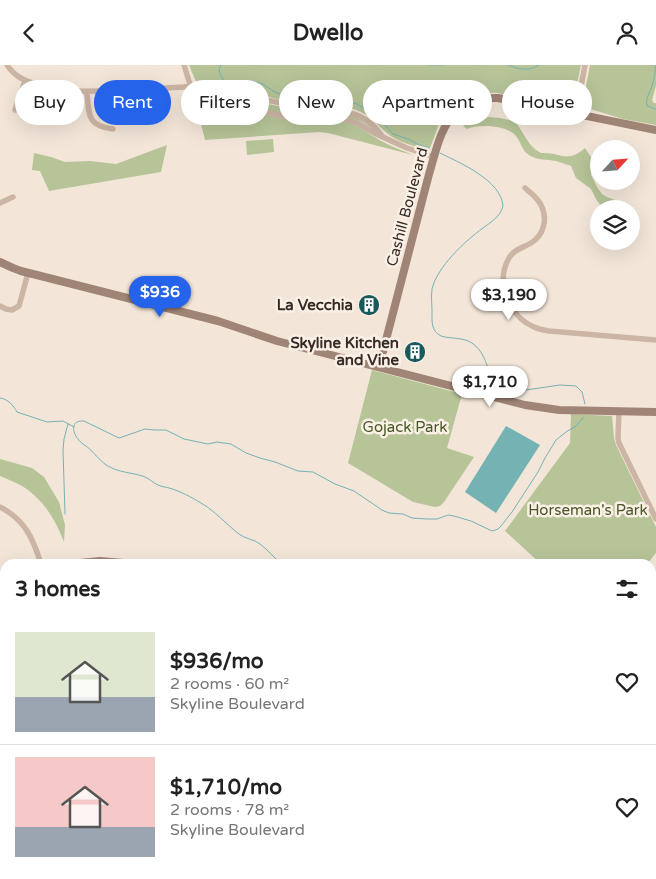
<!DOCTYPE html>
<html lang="en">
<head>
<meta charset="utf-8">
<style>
	body { margin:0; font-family:"Varela Round",sans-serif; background:#f6f6f6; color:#222; height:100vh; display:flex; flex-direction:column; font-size:19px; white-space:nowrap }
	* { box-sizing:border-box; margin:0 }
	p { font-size:16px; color:#767676 }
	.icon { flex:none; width:28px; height:28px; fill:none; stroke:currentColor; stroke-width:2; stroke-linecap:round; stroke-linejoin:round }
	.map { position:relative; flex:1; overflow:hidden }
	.side { position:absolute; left:0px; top:494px; width:656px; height:321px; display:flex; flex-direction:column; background:#fff; border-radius:15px 15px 0 0; box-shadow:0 5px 20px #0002 }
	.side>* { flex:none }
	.guide { position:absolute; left:15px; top:15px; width:626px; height:45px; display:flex; gap:10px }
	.needle { width:32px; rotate:64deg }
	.fabs { position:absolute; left:590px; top:75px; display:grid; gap:10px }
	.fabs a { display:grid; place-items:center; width:50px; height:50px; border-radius:50%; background:#fff; box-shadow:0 5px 20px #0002; font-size:25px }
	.price { position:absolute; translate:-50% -42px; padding:0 11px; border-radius:18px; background:#fff; color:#222; font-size:16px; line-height:32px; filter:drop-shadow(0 1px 2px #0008) }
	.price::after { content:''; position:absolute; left:50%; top:30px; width:15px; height:11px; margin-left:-8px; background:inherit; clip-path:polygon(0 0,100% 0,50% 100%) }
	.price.on { background:#2563eb; color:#fff }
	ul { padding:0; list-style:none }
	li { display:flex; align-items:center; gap:15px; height:125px; padding:0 15px }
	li+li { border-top:1px solid #e0e0e0 }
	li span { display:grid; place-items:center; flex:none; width:140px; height:100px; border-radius:0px; color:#555 }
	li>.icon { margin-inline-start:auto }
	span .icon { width:60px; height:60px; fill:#fffc; stroke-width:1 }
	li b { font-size:21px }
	h2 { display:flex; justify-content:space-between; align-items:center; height:60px; padding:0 15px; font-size:21px }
	.pill { padding:0 18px; border-radius:22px; background:#fff; box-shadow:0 5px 20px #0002; font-size:18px; line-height:45px }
	.pill.on { background:#2563eb; color:#fff }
	header { display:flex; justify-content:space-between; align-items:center; height:65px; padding:0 15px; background:#fff; font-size:22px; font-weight:700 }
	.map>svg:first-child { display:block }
	.green { fill:#b6c498 }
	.water { fill:#75b2b3 }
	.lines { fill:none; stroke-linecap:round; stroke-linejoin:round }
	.stream { stroke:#75b2b3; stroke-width:1 }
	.street { stroke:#ccb5a4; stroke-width:5.5 }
	.secondary { stroke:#a08475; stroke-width:8 }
	.primary { stroke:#7a6156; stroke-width:9 }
	.labels { text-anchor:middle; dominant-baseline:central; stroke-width:5; stroke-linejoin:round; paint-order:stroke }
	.street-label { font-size:15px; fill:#372b26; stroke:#fbf0e5 }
	.poi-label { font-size:15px; font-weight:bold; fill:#372b26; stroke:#fbf0e5; text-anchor:end }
	.park-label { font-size:15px; fill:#475728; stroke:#fbf0e5 }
</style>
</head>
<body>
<header><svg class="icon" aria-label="back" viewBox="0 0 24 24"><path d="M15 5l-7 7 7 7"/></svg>Dwello<svg class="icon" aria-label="person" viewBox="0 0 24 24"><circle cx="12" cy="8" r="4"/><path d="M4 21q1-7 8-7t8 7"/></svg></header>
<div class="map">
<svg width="656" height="814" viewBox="0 0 656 814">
	<rect width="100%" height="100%" fill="#f3e6d9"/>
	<!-- green -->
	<path class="green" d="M 189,0 L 581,0 L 573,38 C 569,43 566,41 561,40 L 560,38 L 551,37 C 548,27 539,24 529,27 C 526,28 522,31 518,31 C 509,32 500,27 491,28 C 471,29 449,42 439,59 C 435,68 433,77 429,85 C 416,82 397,77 387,68 C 375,58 366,46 349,43 C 340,42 331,44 323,42 C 310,40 297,39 285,36 C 276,34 268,31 259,31 C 244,30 227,37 213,32 C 198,26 195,14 189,0 Z
		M 590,0 L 656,0 L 656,21 L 652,35 L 654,38 L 656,38 L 656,60 L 623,54 L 584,42 L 583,37 Z
		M 196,30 L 203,36 L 212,39 L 230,40 L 240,38 L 256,37 L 312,47 L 343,49 L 356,52 L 371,61 L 372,63 L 360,56 L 345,52 L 281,49 L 256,42 L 215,46 L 205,44 L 200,40 L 195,31 Z
		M 191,36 L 202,48 L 216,52 L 251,47 L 258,48 L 283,54 L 342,56 C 360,60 365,67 381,76 C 391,81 403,86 413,90 L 328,68 L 319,67 L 205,75 L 200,55 Z
		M 489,52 L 500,53 L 514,56 C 524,66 527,81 541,88 C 561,87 567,99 585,83 L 592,94 L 591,110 L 597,122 L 602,129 L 607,132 L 618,136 L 625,144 L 604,144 L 597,136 L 591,124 L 576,113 L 571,101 C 566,99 561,98 556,96 C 546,94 539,96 529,90 C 522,86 521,77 516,71 C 507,60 478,59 467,64 L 463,61 C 468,57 482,54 489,52 Z
		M 273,74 L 274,87 L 247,90 L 246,76 Z
		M 167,80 L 161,107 L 49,126 L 40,106 L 32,105 L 34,88 L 51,92 L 65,97 L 90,96 L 116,99 Z
		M 372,305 L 462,329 L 447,383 L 474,392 L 444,437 L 440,441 L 435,442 L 413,437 L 348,398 Z
		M 571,349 L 612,351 L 614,373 L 616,380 L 656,462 L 656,488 L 647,499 L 541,499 L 505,466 L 570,378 Z
		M 0,394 L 32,403 L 44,412 L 59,437 L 65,460 L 64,477 C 55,454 44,435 22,421 C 15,417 7,414 0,411 Z
		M 0,675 L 5,676 L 5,810 L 28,810 L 23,814 L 0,814 Z"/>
	<!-- water -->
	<path class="water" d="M 506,361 L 540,380 L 496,448 L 465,427 Z"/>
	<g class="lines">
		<!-- stream -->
		<path class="stream" d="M 221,0 L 219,4 L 220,9 L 224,16 L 228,18 L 232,19 L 252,16 L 263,19 L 273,26 L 280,29 L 307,29 L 313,30 L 330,38 L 355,38 L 367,45 L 381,56 L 393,69 L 408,74 L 419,80 L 429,83
			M 429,0 L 443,0
			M 508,0 C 519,4 528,7 539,0
			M 655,0 C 656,7 654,14 652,21 C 650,28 645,33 647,41 L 656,44
			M 440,88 C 460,98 501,115 503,141 C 500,152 491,157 483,163 C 465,176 437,202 432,224 C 431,232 432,240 432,247 C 432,257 431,266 441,271 C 450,274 463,272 472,278 C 494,293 482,325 519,326 L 560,320 L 576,321 L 582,327 L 585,339
			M 0,333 C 8,334 13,340 17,347 L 47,357 L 63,356 L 74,362
			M 65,449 L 63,385 L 64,374 L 68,359
			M 282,499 C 274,493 268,485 260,479 C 254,474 245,474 239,469 C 226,459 215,446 201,438 C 191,432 180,426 169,423 C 166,422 162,422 158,420 C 153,418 150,414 145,412 C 135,408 123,408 112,403 C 99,398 95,386 83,379 C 74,373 67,355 84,356 L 119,373 L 145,364 L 155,365 L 166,365 L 184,374 L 208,379 L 217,377 L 231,379 L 246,388 L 260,393 L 275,397 L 298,406 L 313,407 L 335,419 L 354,426 L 382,445 L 389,448 L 403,449 L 412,453 L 427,454 L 437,454 L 448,450 L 454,451 L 471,456 L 492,466 L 498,464 L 501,461 L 512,447 L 538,407 L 545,393 L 556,375 L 566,367 L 576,361 L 584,352
			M 194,810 L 197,814
			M 280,810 L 286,814
			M 305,814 L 314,810"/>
		<!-- street -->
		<path class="street" d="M 7,0 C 15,12 25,16 39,20 C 70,29 94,26 126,25 C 146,24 165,23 184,22 L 191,20
			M 184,0 L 196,39 L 205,46 L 211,48 L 220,49 L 252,45 L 257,45 L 286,52 L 344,54 L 357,58 L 376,69 L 407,83 L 434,92
			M 192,22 C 213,48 229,33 256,34 C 275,35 294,42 313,45 C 318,46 323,47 329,47 C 339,48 349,46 359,51 C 369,55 375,62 382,71
			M 87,27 C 89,50 87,61 113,64
			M 15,45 L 25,16
			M 576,48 L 585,0
			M 525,123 C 531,128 538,133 541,140 C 548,154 544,170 531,178 C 523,183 514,184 509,193 C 495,217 509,251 534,262 C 538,264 544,265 549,266 L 656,275
			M 0,138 L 13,132
			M 0,241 L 6,244 L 12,245 L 19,241 L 28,208
			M 619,346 L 618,373 L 619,378 L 656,454
			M 0,442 C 25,455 33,473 41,499
			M 651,759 L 656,755
			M 90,810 L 95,814
			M 157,810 L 159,814
			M 43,814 L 48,810
			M 112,814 L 114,810
			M 121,814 L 122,810
			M 170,814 L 172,810"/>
		<!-- secondary -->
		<path class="secondary" d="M 0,197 L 13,203 L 21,206 L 218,256 L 277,276 L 525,340 L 559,345 L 656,347
			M 379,302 L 428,113 C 440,72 445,32 498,33 L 656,65
			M 70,499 L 100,496 L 135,499
			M 0,516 L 5,515
			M 651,658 L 656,661"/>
		<!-- primary -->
		<path class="primary" d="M 0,662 L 5,663
			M 0,669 L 5,671
			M 231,810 L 234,814
			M 239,810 L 242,814"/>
	</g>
	<!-- icons -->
	<defs>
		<g id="building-disc" transform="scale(1.125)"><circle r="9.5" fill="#18595c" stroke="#fbf0e5"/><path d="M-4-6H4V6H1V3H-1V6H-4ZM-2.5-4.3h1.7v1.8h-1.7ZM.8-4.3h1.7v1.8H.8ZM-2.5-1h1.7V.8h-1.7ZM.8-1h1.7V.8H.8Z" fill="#fff"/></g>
	</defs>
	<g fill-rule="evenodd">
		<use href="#building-disc" x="369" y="240"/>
		<use href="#building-disc" x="415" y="287"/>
	</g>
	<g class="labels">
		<!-- street labels -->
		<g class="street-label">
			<text transform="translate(407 142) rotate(-75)">Cashill Boulevard</text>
		</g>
		<!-- poi labels -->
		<g class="poi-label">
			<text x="353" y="240">La Vecchia</text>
			<text x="399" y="278">Skyline Kitchen<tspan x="399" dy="17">and Vine</tspan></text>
		</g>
		<!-- park labels -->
		<g class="park-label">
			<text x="405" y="362">Gojack Park</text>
			<text x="588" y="445">Horseman's Park</text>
		</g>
	</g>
</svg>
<div class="fabs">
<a><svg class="needle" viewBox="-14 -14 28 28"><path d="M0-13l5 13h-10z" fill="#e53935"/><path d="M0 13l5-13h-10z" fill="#767676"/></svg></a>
<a><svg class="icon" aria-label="layers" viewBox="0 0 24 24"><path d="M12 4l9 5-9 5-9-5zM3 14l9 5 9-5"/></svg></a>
</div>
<b class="price on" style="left:160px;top:253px">$936</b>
<b class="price" style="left:509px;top:256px">$3,190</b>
<b class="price" style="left:490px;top:343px">$1,710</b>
<div class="guide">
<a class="pill">Buy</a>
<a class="pill on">Rent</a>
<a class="pill">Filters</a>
<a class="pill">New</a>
<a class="pill">Apartment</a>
<a class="pill">House</a>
</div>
<section class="side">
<h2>3 homes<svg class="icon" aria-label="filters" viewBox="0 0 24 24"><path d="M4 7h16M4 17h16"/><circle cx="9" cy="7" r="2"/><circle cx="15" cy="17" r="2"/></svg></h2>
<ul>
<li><span style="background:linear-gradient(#dfe7d0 65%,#9aa5b1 0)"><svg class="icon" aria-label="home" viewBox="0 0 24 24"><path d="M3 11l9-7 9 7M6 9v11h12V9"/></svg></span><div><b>$936/mo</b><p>2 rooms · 60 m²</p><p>Skyline Boulevard</p></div><svg class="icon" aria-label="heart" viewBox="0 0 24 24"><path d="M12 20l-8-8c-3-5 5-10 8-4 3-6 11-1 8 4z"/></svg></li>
<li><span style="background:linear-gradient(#f6c9c9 70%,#9aa5b1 0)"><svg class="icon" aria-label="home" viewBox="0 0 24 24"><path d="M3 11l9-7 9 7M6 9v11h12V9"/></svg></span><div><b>$1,710/mo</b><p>2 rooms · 78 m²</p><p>Skyline Boulevard</p></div><svg class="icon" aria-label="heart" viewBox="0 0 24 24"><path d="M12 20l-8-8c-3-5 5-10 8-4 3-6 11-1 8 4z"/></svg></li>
</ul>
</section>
</div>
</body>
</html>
